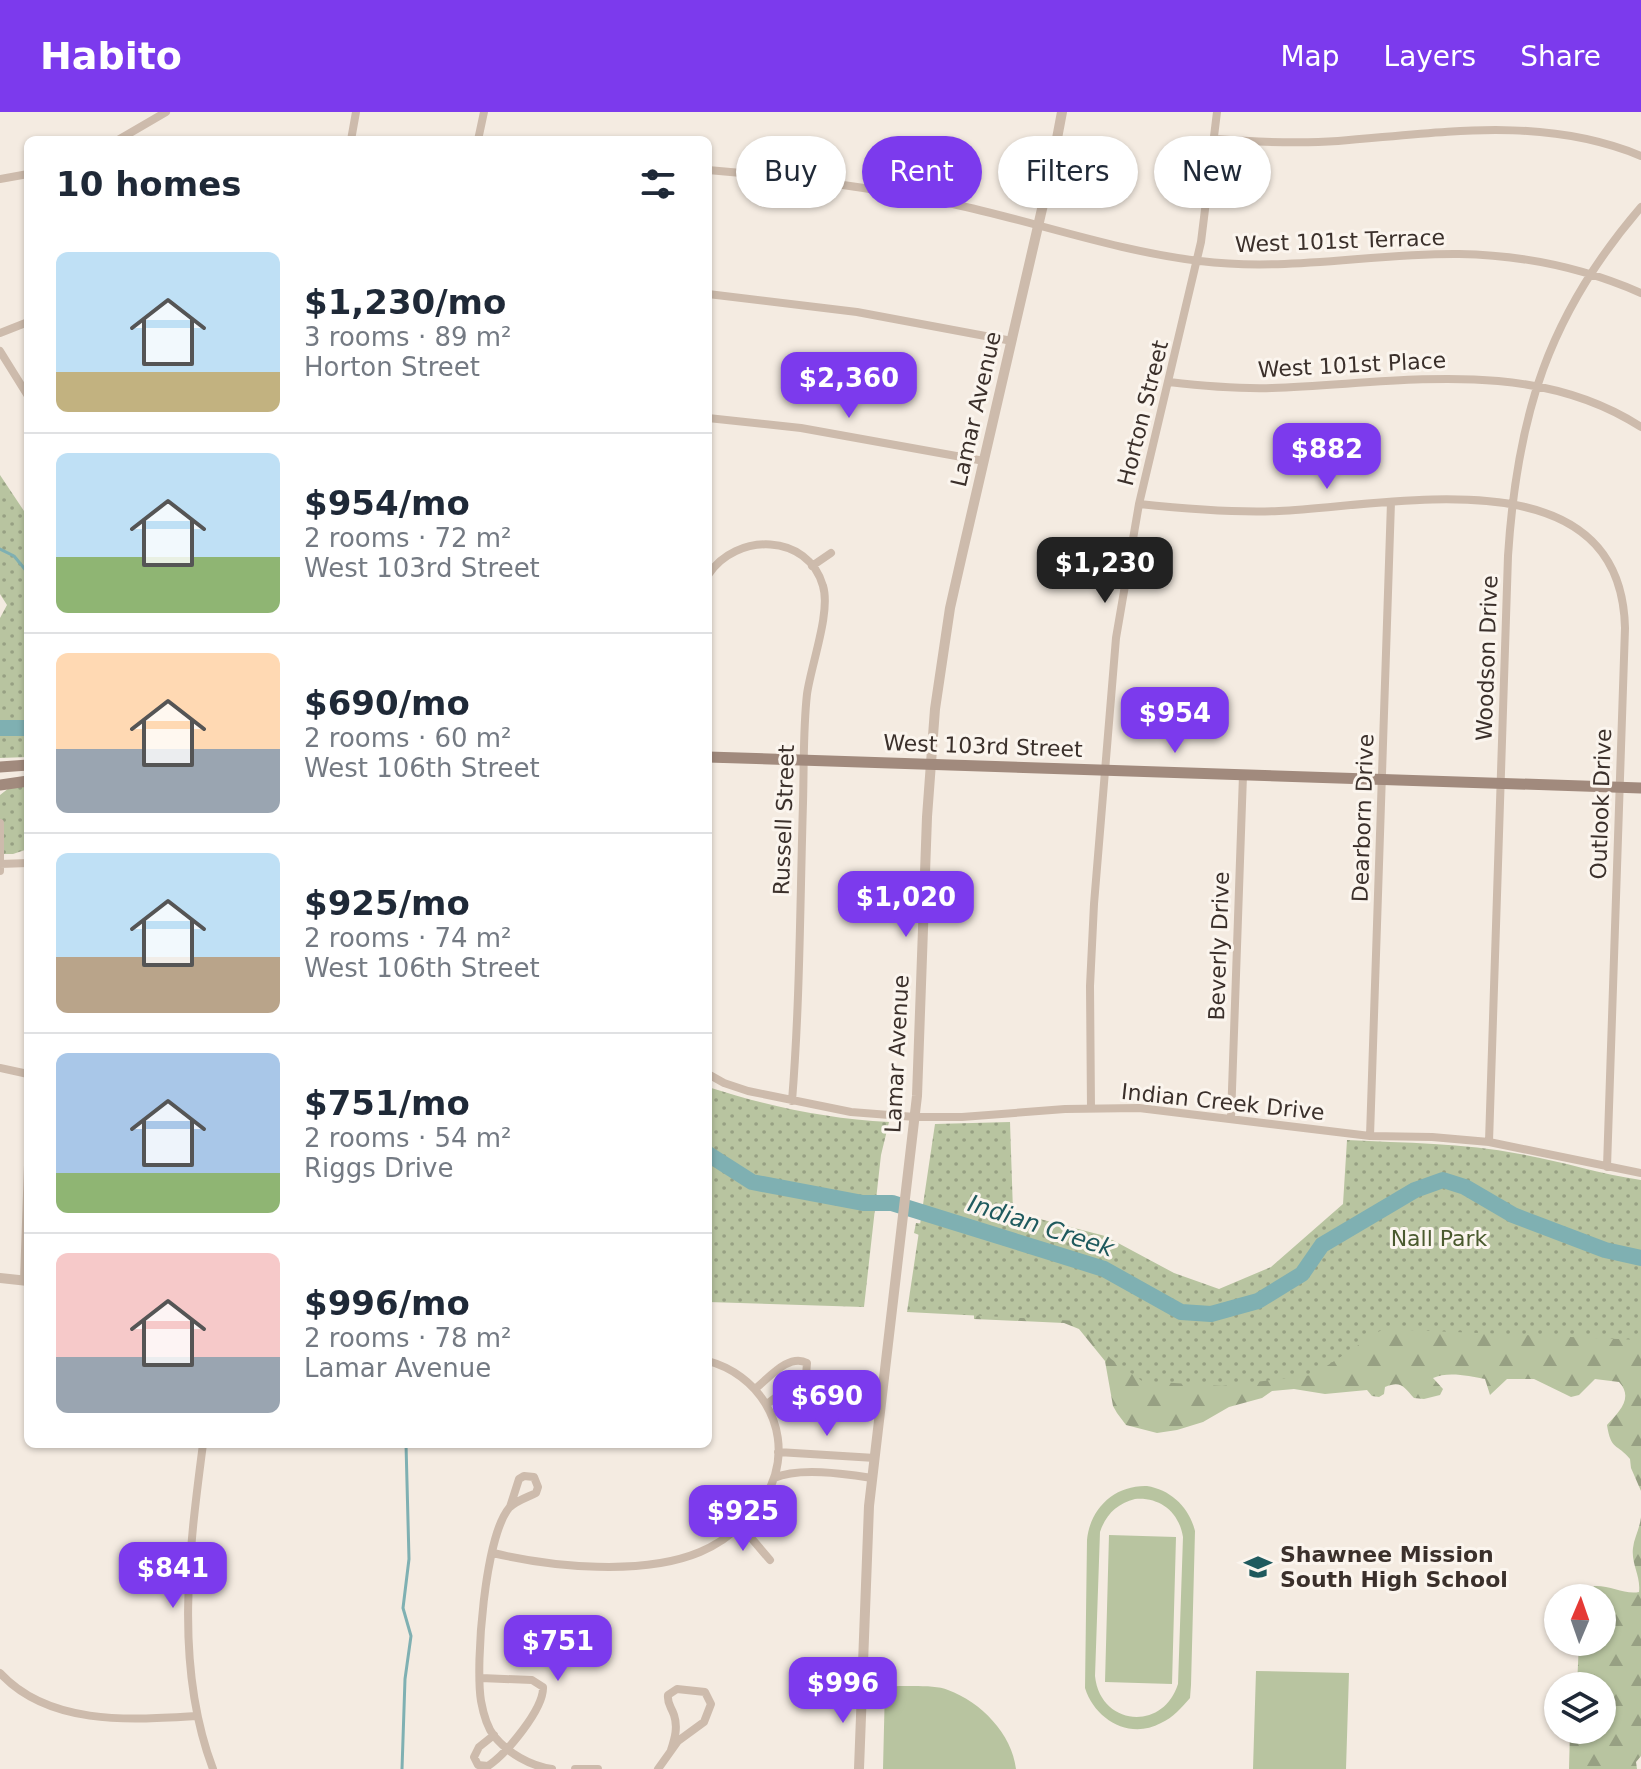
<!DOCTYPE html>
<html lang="en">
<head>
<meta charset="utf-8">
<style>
	body { margin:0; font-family:"DejaVu Sans",sans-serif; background:#f6f6f7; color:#1f2937; height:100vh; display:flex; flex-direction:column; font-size:30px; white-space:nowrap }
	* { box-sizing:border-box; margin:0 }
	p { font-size:26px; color:#747a83 }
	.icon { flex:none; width:44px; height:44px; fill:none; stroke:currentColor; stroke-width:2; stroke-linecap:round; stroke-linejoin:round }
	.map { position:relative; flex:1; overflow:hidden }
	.details { position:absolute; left:24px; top:24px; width:688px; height:1312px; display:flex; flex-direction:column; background:#fff; border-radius:12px; box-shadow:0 2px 6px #0004 }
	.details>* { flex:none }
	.guide { position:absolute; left:736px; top:24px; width:760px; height:72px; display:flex; gap:16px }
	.needle { width:52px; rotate:2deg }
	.fabs { position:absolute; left:1544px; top:1472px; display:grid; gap:16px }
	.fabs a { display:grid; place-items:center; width:72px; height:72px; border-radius:50%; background:#fff; box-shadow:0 2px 6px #0004; font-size:40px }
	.price { position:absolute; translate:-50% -68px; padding:0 18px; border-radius:16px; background:#7c3aed; color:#fff; font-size:26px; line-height:52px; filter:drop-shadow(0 2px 4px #0008) }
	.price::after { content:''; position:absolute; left:50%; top:48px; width:24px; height:18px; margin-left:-12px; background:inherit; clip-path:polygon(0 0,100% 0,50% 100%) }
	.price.on { background:#222; color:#fff }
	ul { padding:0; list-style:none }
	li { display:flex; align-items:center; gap:24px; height:200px; padding:0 32px }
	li+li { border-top:2px solid #e0e1e3 }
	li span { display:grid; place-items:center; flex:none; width:224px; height:160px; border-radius:12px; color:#555 }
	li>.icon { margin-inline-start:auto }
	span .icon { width:96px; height:96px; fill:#fffc; stroke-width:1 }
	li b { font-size:34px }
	h2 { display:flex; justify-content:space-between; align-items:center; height:96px; padding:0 32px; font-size:34px }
	.chip { padding:0 28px; border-radius:36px; background:#fff; box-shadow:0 2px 6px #0004; font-size:28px; line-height:72px }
	.chip.on { background:#7c3aed; color:#fff }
	header { display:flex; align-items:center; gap:48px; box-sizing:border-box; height:112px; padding:0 40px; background:#7c3aed; color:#fff }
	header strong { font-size:38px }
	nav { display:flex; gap:44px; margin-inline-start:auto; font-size:28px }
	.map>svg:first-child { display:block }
	.forest { fill:url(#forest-firs) }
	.park { fill:url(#park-dots) }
	.garden { fill:#b8c4a0; fill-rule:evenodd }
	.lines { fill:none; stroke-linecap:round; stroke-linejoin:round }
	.stream { stroke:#7fb0b2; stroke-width:3 }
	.river { stroke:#7fb0b2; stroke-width:16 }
	.minor { stroke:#cdbbac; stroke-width:8 }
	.tertiary { stroke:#cdbbac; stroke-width:10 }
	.secondary { stroke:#a18a7d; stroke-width:11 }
	.labels { text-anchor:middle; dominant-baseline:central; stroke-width:6; stroke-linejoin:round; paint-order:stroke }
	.street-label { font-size:22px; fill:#3b302b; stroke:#fbf5ee }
	.park-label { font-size:22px; fill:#4a5a2e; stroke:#fbf5ee }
	.poi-label { font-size:22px; font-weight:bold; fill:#3b302b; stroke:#fbf5ee; text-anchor:start }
	.water-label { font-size:24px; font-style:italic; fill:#1f5a5e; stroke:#fbf5ee }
</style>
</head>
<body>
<header>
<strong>Habito</strong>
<nav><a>Map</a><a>Layers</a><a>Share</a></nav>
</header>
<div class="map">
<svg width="1641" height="1657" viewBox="0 0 1641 1657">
	<defs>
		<pattern id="forest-firs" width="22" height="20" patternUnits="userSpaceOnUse" patternTransform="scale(2)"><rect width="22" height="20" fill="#b8c4a0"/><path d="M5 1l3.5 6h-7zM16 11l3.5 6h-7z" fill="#97a083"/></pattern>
		<pattern id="park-dots" width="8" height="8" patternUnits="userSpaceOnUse" patternTransform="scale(2)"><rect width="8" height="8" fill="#b8c4a0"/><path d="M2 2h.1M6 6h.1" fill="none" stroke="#97a083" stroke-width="1.8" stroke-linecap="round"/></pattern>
	</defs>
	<rect width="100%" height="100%" fill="#f4ebe1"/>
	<!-- forest -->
	<path class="forest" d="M 916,1111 L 926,1112 L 1128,1186 L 1641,1164 L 1641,1379 L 1631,1356 L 1630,1347 C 1617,1331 1611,1339 1607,1313 C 1619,1300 1634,1286 1619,1270 L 1595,1267 L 1579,1283 L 1571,1285 L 1534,1267 L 1507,1267 L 1490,1283 L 1485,1267 C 1469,1264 1448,1259 1433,1266 L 1443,1277 L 1440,1283 L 1424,1287 L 1414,1286 C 1404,1275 1401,1268 1385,1275 L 1384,1282 L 1379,1285 L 1372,1284 L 1367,1278 L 1325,1282 L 1294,1277 L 1272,1279 L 1262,1286 L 1229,1295 L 1203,1310 L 1177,1318 L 1157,1321 L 1126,1313 L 1117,1301 L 1113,1294 L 1105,1249 L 1079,1217 L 1064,1211 L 974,1207 L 974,1200 L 927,1126 L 914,1121 Z
		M 1641,1405 L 1641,1644 L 1636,1650 L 1637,1657 L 1569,1657 L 1570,1618 L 1602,1618 L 1602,1574 L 1577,1574 L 1579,1530 L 1602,1530 L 1602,1486 L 1584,1486 L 1594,1474 C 1610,1473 1625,1483 1639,1480 C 1641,1464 1631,1452 1633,1436 C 1634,1426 1640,1416 1641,1405 Z"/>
	<!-- park -->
	<path class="park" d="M 0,363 L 28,405 L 28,645 L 0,646 L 0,506 L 7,493 L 0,482 Z
		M 28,673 L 28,737 L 13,742 L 0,742 L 0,683 L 9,676 Z
		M 708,975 C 767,994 827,1007 889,1010 L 881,1043 L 864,1195 L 708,1190 Z
		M 1010,1010 L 1013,1100 L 1105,1124 L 1174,1161 L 1219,1177 L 1271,1155 L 1343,1092 L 1347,1028 C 1405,1031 1463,1031 1520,1042 C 1561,1049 1600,1062 1641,1068 L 1641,1228 L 1383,1217 L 1313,1263 L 1222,1274 L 1142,1269 L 1111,1247 L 1078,1209 L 907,1200 L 935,1012 Z"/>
	<!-- garden -->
	<path class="garden" d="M 1147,1374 C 1171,1378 1189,1395 1195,1419 L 1191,1573 L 1190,1586 C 1182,1595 1173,1606 1161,1611 C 1130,1628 1095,1608 1085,1576 L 1087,1428 C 1090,1396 1115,1373 1147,1374 ZM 1135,1387 C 1160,1385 1179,1400 1183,1425 L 1178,1572 C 1163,1620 1100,1614 1095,1564 L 1100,1420 C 1106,1402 1117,1392 1135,1387 Z
		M 1109,1423 L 1176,1425 L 1172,1572 L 1105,1570 Z
		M 1256,1559 L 1349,1561 L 1346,1657 L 1253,1657 Z
		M 885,1574 C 902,1575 933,1572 948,1578 C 981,1590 1012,1622 1016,1657 L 883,1657 Z"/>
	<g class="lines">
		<!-- stream -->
		<path class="stream" d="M 0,437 L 14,444 L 28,461
			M 402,1657 L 405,1567 L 411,1524 L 403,1496 L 409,1447 L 406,1332"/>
		<!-- river -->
		<path class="river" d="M 0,616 L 28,616
			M 708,1042 L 752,1070 L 863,1091 L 892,1091 L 1104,1157 L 1181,1200 L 1211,1202 L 1258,1189 L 1302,1162 L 1322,1133 L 1415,1078 L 1443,1068 L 1465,1075 L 1513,1103 L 1605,1138 L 1641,1146"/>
		<!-- minor -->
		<path class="minor" d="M 1215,27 C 1256,30 1296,32 1338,29 C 1440,21 1542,3 1641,44
			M 118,28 L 166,0
			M 351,28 L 356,0
			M 478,28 L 484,0
			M 708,58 C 790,65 872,75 953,92 C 1036,110 1116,139 1200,149 C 1287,160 1372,141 1459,142 C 1521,143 1584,156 1641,181
			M 0,67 L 28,62
			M 708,182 L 857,200 L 1012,229
			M 0,221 L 28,210
			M 0,239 L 28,284
			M 1169,270 C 1203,274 1237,277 1272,276 C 1396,272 1530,243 1641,315
			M 708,306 L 801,316 L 984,349
			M 1139,392 C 1186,397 1232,401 1279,399 C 1392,394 1621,340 1625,516 L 1607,1055
			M 812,454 L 831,441
			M 708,463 C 736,420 808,421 823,474 C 831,500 811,553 807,582 C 803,618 804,655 803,691 C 800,790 800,891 792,989
			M 0,711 L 0,759
			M 0,752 L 28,751
			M 0,956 L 28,962
			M 708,962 L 724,971 L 748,979 L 851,1000 L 915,1005 L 962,1005 L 1065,997 L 1139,996 L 1370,1024 L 1432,1025 L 1489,1030 L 1641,1061
			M 1091,996 L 1090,874 L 1094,792 L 1116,526 L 1139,392 L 1201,130 L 1217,0
			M 1231,1006 L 1243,663
			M 1370,1024 L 1391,390
			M 1489,1030 L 1508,444 C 1517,304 1548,203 1641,95
			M 24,1168 L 28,1053
			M 755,1277 C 769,1266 789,1241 807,1251 L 806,1263 L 767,1292
			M 203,1332 C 189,1439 174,1554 213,1657
			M 778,1340 L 875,1346
			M 774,1366 C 800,1355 845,1362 872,1366
			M 510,1395 L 519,1367 L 524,1364 L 534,1365 L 538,1375 L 536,1381 C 528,1385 515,1389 509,1396 C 485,1425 475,1551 481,1589 C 483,1600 487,1615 494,1624 C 508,1641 530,1654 552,1657
			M 740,1413 L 770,1448
			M 493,1441 C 552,1455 643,1464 700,1440 C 731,1427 765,1396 775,1363 C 790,1312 757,1262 708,1249
			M 0,1561 C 49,1614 130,1608 196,1604
			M 481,1566 L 532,1568 L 543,1575 C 544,1597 506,1642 488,1654 L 478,1653 L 474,1645 L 479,1635 L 494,1623
			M 575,1657 L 598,1657
			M 658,1657 L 678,1629 L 704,1610 L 711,1592 L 705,1580 L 677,1577 L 668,1583 C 667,1592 671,1594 674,1603 C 678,1615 675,1626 671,1638"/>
		<!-- tertiary -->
		<path class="tertiary" d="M 0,1166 L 28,1169
			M 859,1657 L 869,1394 L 917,984 L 927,705 L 935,597 L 950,496 L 962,443 L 1051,58 L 1062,0"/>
		<!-- secondary -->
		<path class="secondary" d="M 708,645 L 1641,676
			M 0,655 L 28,653
			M 0,673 L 28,669"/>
	</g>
	<!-- icons -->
	<defs>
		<g id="school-bare" transform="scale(2.16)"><path d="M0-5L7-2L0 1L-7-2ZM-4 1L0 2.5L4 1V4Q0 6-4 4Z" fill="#1f5a5e" stroke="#fbf5ee" stroke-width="2.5" paint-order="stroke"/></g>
	</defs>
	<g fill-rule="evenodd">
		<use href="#school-bare" x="1258" y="1455"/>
	</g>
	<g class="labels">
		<!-- street labels -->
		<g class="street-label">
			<text transform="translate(1340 129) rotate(-2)">West 101st Terrace</text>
			<text transform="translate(1352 253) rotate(-3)">West 101st Place</text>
			<text transform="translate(976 297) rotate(-77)">Lamar Avenue</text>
			<text transform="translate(1143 301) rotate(-76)">Horton Street</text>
			<text transform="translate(1487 546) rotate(-88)">Woodson Drive</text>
			<text transform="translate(983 634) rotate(2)">West 103rd Street</text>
			<text transform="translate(1601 692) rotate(-88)">Outlook Drive</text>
			<text transform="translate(1363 706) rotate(-88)">Dearborn Drive</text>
			<text transform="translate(784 708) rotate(-88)">Russell Street</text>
			<text transform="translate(1219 834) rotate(-88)">Beverly Drive</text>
			<text transform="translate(897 942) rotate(-87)">Lamar Avenue</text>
			<text transform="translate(1223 990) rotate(6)">Indian Creek Drive</text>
		</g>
		<!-- park labels -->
		<g class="park-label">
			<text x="1439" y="1126">Nall Park</text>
		</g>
		<!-- poi labels -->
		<g class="poi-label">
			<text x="1280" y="1442">Shawnee Mission<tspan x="1280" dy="25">South High School</tspan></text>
		</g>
		<!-- water labels -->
		<g class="water-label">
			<text transform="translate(1041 1114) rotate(18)">Indian Creek</text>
		</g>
	</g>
</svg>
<div class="fabs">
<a><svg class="needle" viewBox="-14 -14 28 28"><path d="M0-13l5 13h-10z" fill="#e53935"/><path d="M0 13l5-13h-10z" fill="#747a83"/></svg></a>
<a><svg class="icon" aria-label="layers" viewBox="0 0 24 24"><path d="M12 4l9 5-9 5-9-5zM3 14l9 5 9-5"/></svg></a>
</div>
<b class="price" style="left:849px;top:308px">$2,360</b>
<b class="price" style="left:1327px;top:379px">$882</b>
<b class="price on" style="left:1105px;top:493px">$1,230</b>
<b class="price" style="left:1175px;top:643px">$954</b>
<b class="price" style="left:906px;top:827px">$1,020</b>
<b class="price" style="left:827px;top:1326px">$690</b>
<b class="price" style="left:743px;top:1441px">$925</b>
<b class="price" style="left:173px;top:1498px">$841</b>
<b class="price" style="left:558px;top:1571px">$751</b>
<b class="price" style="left:843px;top:1613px">$996</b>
<div class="guide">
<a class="chip">Buy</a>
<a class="chip on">Rent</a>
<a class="chip">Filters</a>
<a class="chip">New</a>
</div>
<section class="details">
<h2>10 homes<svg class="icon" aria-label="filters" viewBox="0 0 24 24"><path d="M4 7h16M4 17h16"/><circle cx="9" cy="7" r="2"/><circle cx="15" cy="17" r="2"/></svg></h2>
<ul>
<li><span style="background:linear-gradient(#bfe0f5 75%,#c2b280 0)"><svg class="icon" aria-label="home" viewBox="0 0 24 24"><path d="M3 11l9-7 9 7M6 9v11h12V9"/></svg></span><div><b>$1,230/mo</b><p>3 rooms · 89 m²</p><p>Horton Street</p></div></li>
<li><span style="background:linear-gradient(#bfe0f5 65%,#8fb573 0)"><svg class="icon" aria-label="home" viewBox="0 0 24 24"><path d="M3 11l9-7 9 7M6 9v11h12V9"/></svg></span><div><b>$954/mo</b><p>2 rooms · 72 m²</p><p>West 103rd Street</p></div></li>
<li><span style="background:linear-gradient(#ffd9b3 60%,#9aa5b1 0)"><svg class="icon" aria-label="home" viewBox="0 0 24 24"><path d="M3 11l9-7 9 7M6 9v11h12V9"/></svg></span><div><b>$690/mo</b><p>2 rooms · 60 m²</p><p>West 106th Street</p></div></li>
<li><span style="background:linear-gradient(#bfe0f5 65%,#b9a48a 0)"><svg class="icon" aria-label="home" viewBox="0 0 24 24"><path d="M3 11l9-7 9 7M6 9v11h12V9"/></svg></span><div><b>$925/mo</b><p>2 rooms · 74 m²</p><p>West 106th Street</p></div></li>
<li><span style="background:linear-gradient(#a9c7e8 75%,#8fb573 0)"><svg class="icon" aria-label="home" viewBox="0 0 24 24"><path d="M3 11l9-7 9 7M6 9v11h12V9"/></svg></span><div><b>$751/mo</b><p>2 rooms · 54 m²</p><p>Riggs Drive</p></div></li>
<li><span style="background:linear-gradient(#f6c9c9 65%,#9aa5b1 0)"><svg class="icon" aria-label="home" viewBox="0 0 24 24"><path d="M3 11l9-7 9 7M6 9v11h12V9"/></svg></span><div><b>$996/mo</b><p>2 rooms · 78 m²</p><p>Lamar Avenue</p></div></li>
</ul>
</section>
</div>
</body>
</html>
